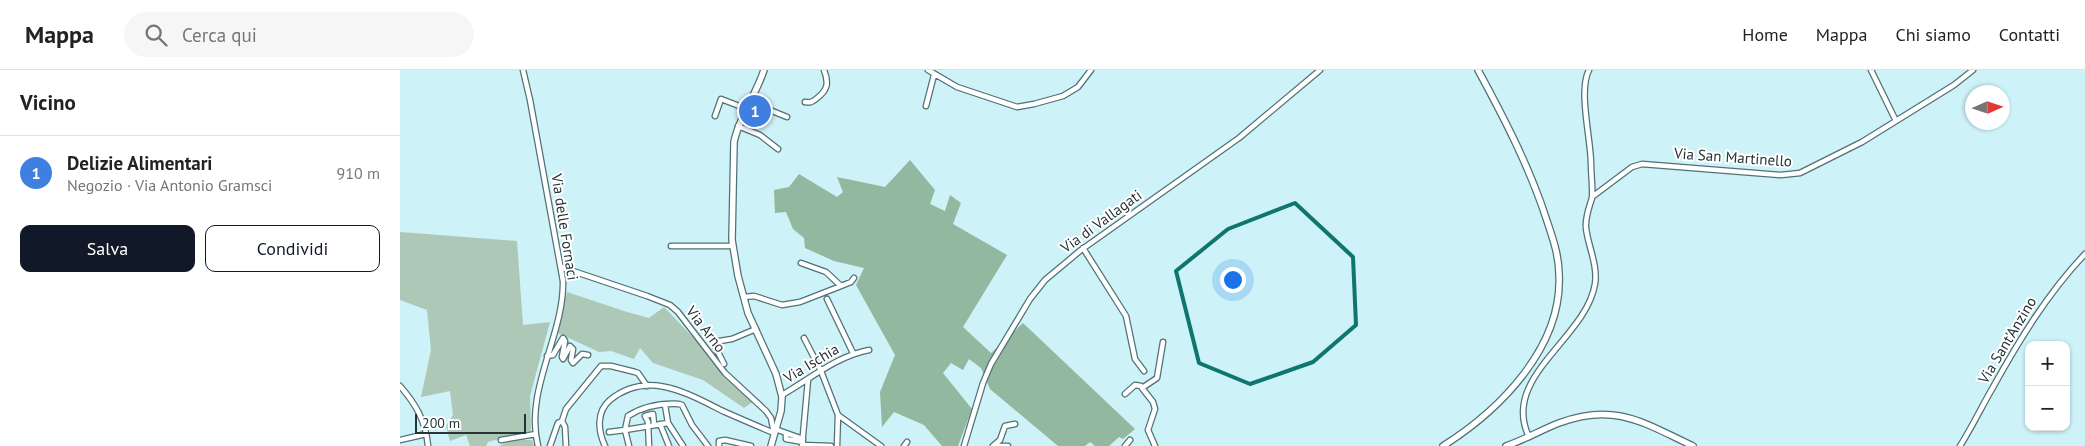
<!DOCTYPE html>
<html lang="it">
<meta charset="utf-8">
<style>
body{margin:0;font-family:"PT Sans",sans-serif;background:#f6f6f6;color:#222}
.controls{position:absolute;right:15px;bottom:15px;display:grid;overflow:hidden;border-radius:10px;box-shadow:0 1px 4px #0004}
.controls button{width:45px;height:45px;display:grid;place-items:center;padding:0;border:0;border-bottom:1px solid #e0e0e0;background:#fff;color:#222;font:25px sans-serif}
.compass{position:absolute;left:1565px;top:15px;width:45px;height:45px;border-radius:50%;background:#fff;box-shadow:0 1px 4px #0004;rotate:87deg}
.scale{position:absolute;left:15px;bottom:12px;width:111px;box-sizing:border-box;padding-left:5px;border:2px solid #263436;border-top:0;font-size:14px;line-height:18px;white-space:nowrap;color:#263436;-webkit-text-stroke:4px #fff;paint-order:stroke}
.you{position:absolute;left:832px;top:209px;width:18px;height:18px;margin:-12px;border:4px solid #fff;border-radius:50%;background:#1a73e8;box-shadow:0 0 0 8px #1a73e833}
.badge{display:grid;place-items:center;width:32px;height:32px;border-radius:50%;background:#111827;color:#fff;font-size:16px;font-weight:700}
.pin{position:absolute;translate:-50% -50%;border:2px solid #fff;box-shadow:0 1px 5px #0006}
.list{margin:0;padding:0;list-style:none}
h2{display:flex;justify-content:space-between;align-items:center;height:65px;margin:0;padding:0 20px;font-size:21px}
h2 small{font-size:16px;font-weight:400;color:#767676}
.list li{display:grid;grid-template-columns:32px 1fr auto;gap:15px;align-items:center;box-sizing:border-box;height:75px;padding:0 20px;border-top:1px solid #e0e0e0}
.list b{display:block;font-size:19px;white-space:nowrap}
.list p{margin:0;font-size:16px;white-space:nowrap;color:#767676}
.list em{font-size:16px;font-style:normal;color:#767676}
.actions{display:flex;gap:10px;padding:15px 20px}
.actions a{flex:1;padding:11px 0;border:1px solid #111827;border-radius:10px;text-align:center;font-size:18px;color:#111827}
.actions .main{background:#111827;color:#fff}
.icon{flex:none;width:28px;height:28px;fill:none;stroke:currentColor;stroke-width:2;stroke-linecap:round;stroke-linejoin:round}
.map{position:relative;flex:none;width:1685px;height:376px;overflow:hidden}
header{display:flex;align-items:center;gap:30px;box-sizing:border-box;height:70px;padding:0 25px;background:#fff;border-bottom:1px solid #e0e0e0}
header strong{font-size:24px}
nav{display:flex;gap:28px;margin-inline-start:auto;font-size:18px}
.search{width:350px;height:45px;background:#f6f6f6;display:flex;align-items:center;gap:12px;box-sizing:border-box;padding:0 18px;border-radius:28px;color:#767676;font-size:19px}
main{display:flex}
aside{flex:1;background:#fff}
.map>svg:first-child{display:block}
</style>
<header>
<strong>Mappa</strong>
<div class="search"><svg class="icon" aria-label="search" viewBox="0 0 24 24"><circle cx="10" cy="10" r="6"/><path d="M15 15l6 6"/></svg>Cerca qui</div>
<nav><a>Home</a><a>Mappa</a><a>Chi siamo</a><a>Contatti</a></nav>
</header>
<main>
<aside>
<h2>Vicino<small></small></h2>
<ul class="list">
<li><span class="badge" style="background:#3f7fe0">1</span><div><b>Delizie Alimentari</b><p>Negozio · Via Antonio Gramsci</p></div><em>910 m</em></li>
</ul>
<div class="actions"><a class="main">Salva</a><a>Condividi</a></div>
</aside>
<div class="map">
<svg width="1685" height="376" viewBox="0 0 1685 376">
<rect width="100%" height="100%" fill="#cdf2f7"/>
<path fill="#aec8b7" d="M 0,162 L 117,171 L 123,255 L 150,252 L 130,326 L 131,361 L 88,372 L 86,376 L 70,376 L 66,365 L 50,371 L 46,356 L 53,345 L 50,321 L 21,327 L 31,280 L 27,240 L 0,230 Z
M 167,222 L 227,242 L 249,248 L 264,237 L 354,331 L 344,338 L 303,310 L 253,293 L 240,278 L 234,289 L 211,281 L 199,282 L 156,262 Z
M 113,370 L 132,370 L 134,376 L 99,376 Z"/>
<path fill="#92b8a0" d="M 510,90 L 535,120 L 530,134 L 545,141 L 550,125 L 561,133 L 553,154 L 607,185 L 563,257 L 591,283 L 623,253 L 735,359 L 723,369 L 719,367 L 709,376 L 695,376 L 690,372 L 685,376 L 658,376 L 590,319 L 581,298 L 569,289 L 563,300 L 551,293 L 543,303 L 572,339 L 558,376 L 542,376 L 524,355 L 494,342 L 482,357 L 480,322 L 495,285 L 456,215 L 464,198 L 434,191 L 405,178 L 404,168 L 393,159 L 386,142 L 375,143 L 374,120 L 389,117 L 399,104 L 437,127 L 443,122 L 437,107 L 485,117 Z"/>
<g fill="none" stroke-linecap="round" stroke-linejoin="round">
<defs>
<path id="street" d="M 123,0 L 130,30 L 163,211 C 164,266 124,320 138,376
M 528,0 L 557,17 L 617,37 L 634,34 L 663,26 L 678,17 L 691,0
M 1471,0 L 1496,51
M 350,32 L 387,47
M 405,32 C 410,33 412,32 416,29 C 428,20 429,13 424,0
M 526,36 L 534,5
M 315,46 L 321,29 L 347,39
M 338,56 L 360,65 L 378,79
M 1192,127 L 1232,97 L 1242,94 L 1381,105 L 1400,103 L 1462,72 L 1554,15 L 1573,0
M 271,176 L 333,176
M 683,178 L 726,246 L 735,289 L 744,301
M 161,197 L 247,226 L 270,235 L 278,242 L 325,303 L 366,341 L 371,348 L 374,363
M 441,216 L 451,212 L 454,208
M 344,227 L 354,226 L 382,235 L 400,232 L 441,216 L 426,202 L 401,193
M 427,229 L 453,283
M 404,268 L 421,301 L 438,345 L 437,376
M 147,286 L 153,285 L 163,268 L 165,271 L 162,287 L 163,289 L 170,276 L 173,279 L 171,290 L 173,293 L 182,284 L 188,285
M 324,294 L 313,272 L 332,269 L 356,259
M 0,316 C 16,334 26,352 28,376
M 725,324 L 735,315 L 741,316
M 382,325 C 410,309 437,286 469,280
M 265,335 L 268,353 L 283,376
M 438,345 L 481,376
M 162,351 L 165,357 L 166,376
M 260,354 L 269,376
M 375,359 L 403,369
M 209,362 L 225,360 L 228,346 C 244,336 260,333 279,334 L 282,335 L 292,355 L 308,376
M 386,364 L 386,369 L 403,372
M 1129,367 C 1100,307 1186,269 1195,214 C 1198,195 1188,176 1186,158 C 1185,147 1189,138 1192,128 C 1193,120 1191,103 1191,94 C 1191,69 1178,21 1189,0
M 0,370 L 26,364
M 101,370 L 136,364
M 403,375 L 431,376
M 150,376 L 158,353 L 162,351 L 166,339 L 201,296 L 211,296 L 235,302 L 238,303 L 247,316
M 205,376 C 198,361 196,342 210,330 C 249,299 288,324 325,342 C 341,349 357,356 374,363
M 229,376 L 225,360 L 268,353
M 249,376 L 248,352 L 245,346 L 253,344 L 254,354
M 319,376 L 319,371 L 325,370 L 351,376
M 402,376 L 408,310
M 504,376 L 507,372
M 564,376 L 583,313 L 591,294 L 630,229 L 645,210 L 681,180 L 839,68 L 920,0
M 593,376 L 600,370 L 605,356 L 615,354
M 596,376 L 608,376
M 725,376 L 730,370
M 755,376 L 748,360 L 755,339 L 753,332 L 742,318 L 757,308 L 763,272
M 1560,376 C 1572,357 1581,338 1592,319 C 1618,272 1647,224 1685,184"/>
<path id="secondary" d="M 364,0 C 356,25 339,47 334,72 L 332,170 L 338,206 L 348,243 L 376,304 L 382,327 L 381,341 L 371,376
M 1043,376 C 1100,340 1163,277 1159,204 C 1159,185 1152,166 1146,148 C 1129,96 1104,48 1078,0
M 1106,376 C 1124,370 1141,360 1159,353 C 1215,332 1244,353 1293,376"/>
</defs>
<use href="#street" stroke="#507176" stroke-width="7"/>
<use href="#secondary" stroke="#507176" stroke-width="8"/>
<use href="#street" stroke="#fff" stroke-width="4.5"/>
<use href="#secondary" stroke="#fff" stroke-width="5.5"/>
</g>
<path fill="none" stroke="#0f766e" stroke-width="4" stroke-linejoin="round" d="M 895,133 L 953,187 L 956,255 L 913,292 L 850,314 L 799,293 L 776,201 L 828,159 Z"/>
<g text-anchor="middle" dominant-baseline="central" stroke-width="4" stroke-linejoin="round" paint-order="stroke">
<g font-size="15" fill="#263436" stroke="#fff">
<text transform="translate(1333 87) rotate(4)">Via San Martinello</text>
<text transform="translate(701 151) rotate(-36)">Via di Vallagati</text>
<text transform="translate(165 157) rotate(81)">Via delle Fornaci</text>
<text transform="translate(306 259) rotate(52)">Via Arno</text>
<text transform="translate(1607 270) rotate(-59)">Via Sant'Anzino</text>
<text transform="translate(411 293) rotate(-31)">Via Ischia</text>
</g>
</g>
</svg>
<div class="controls">
<button>+</button>
<button>−</button>
</div>
<svg class="compass" viewBox="-18 -18 36 36"><path d="M0-13l5 13h-10z" fill="#e53935"/><path d="M0 13l5-13h-10z" fill="#767676"/></svg>
<div class="scale">200 m</div>
<div class="you"></div>
<div class="pin badge" style="left:355px;top:41px;background:#3f7fe0">1</div>
</div>
</main>
